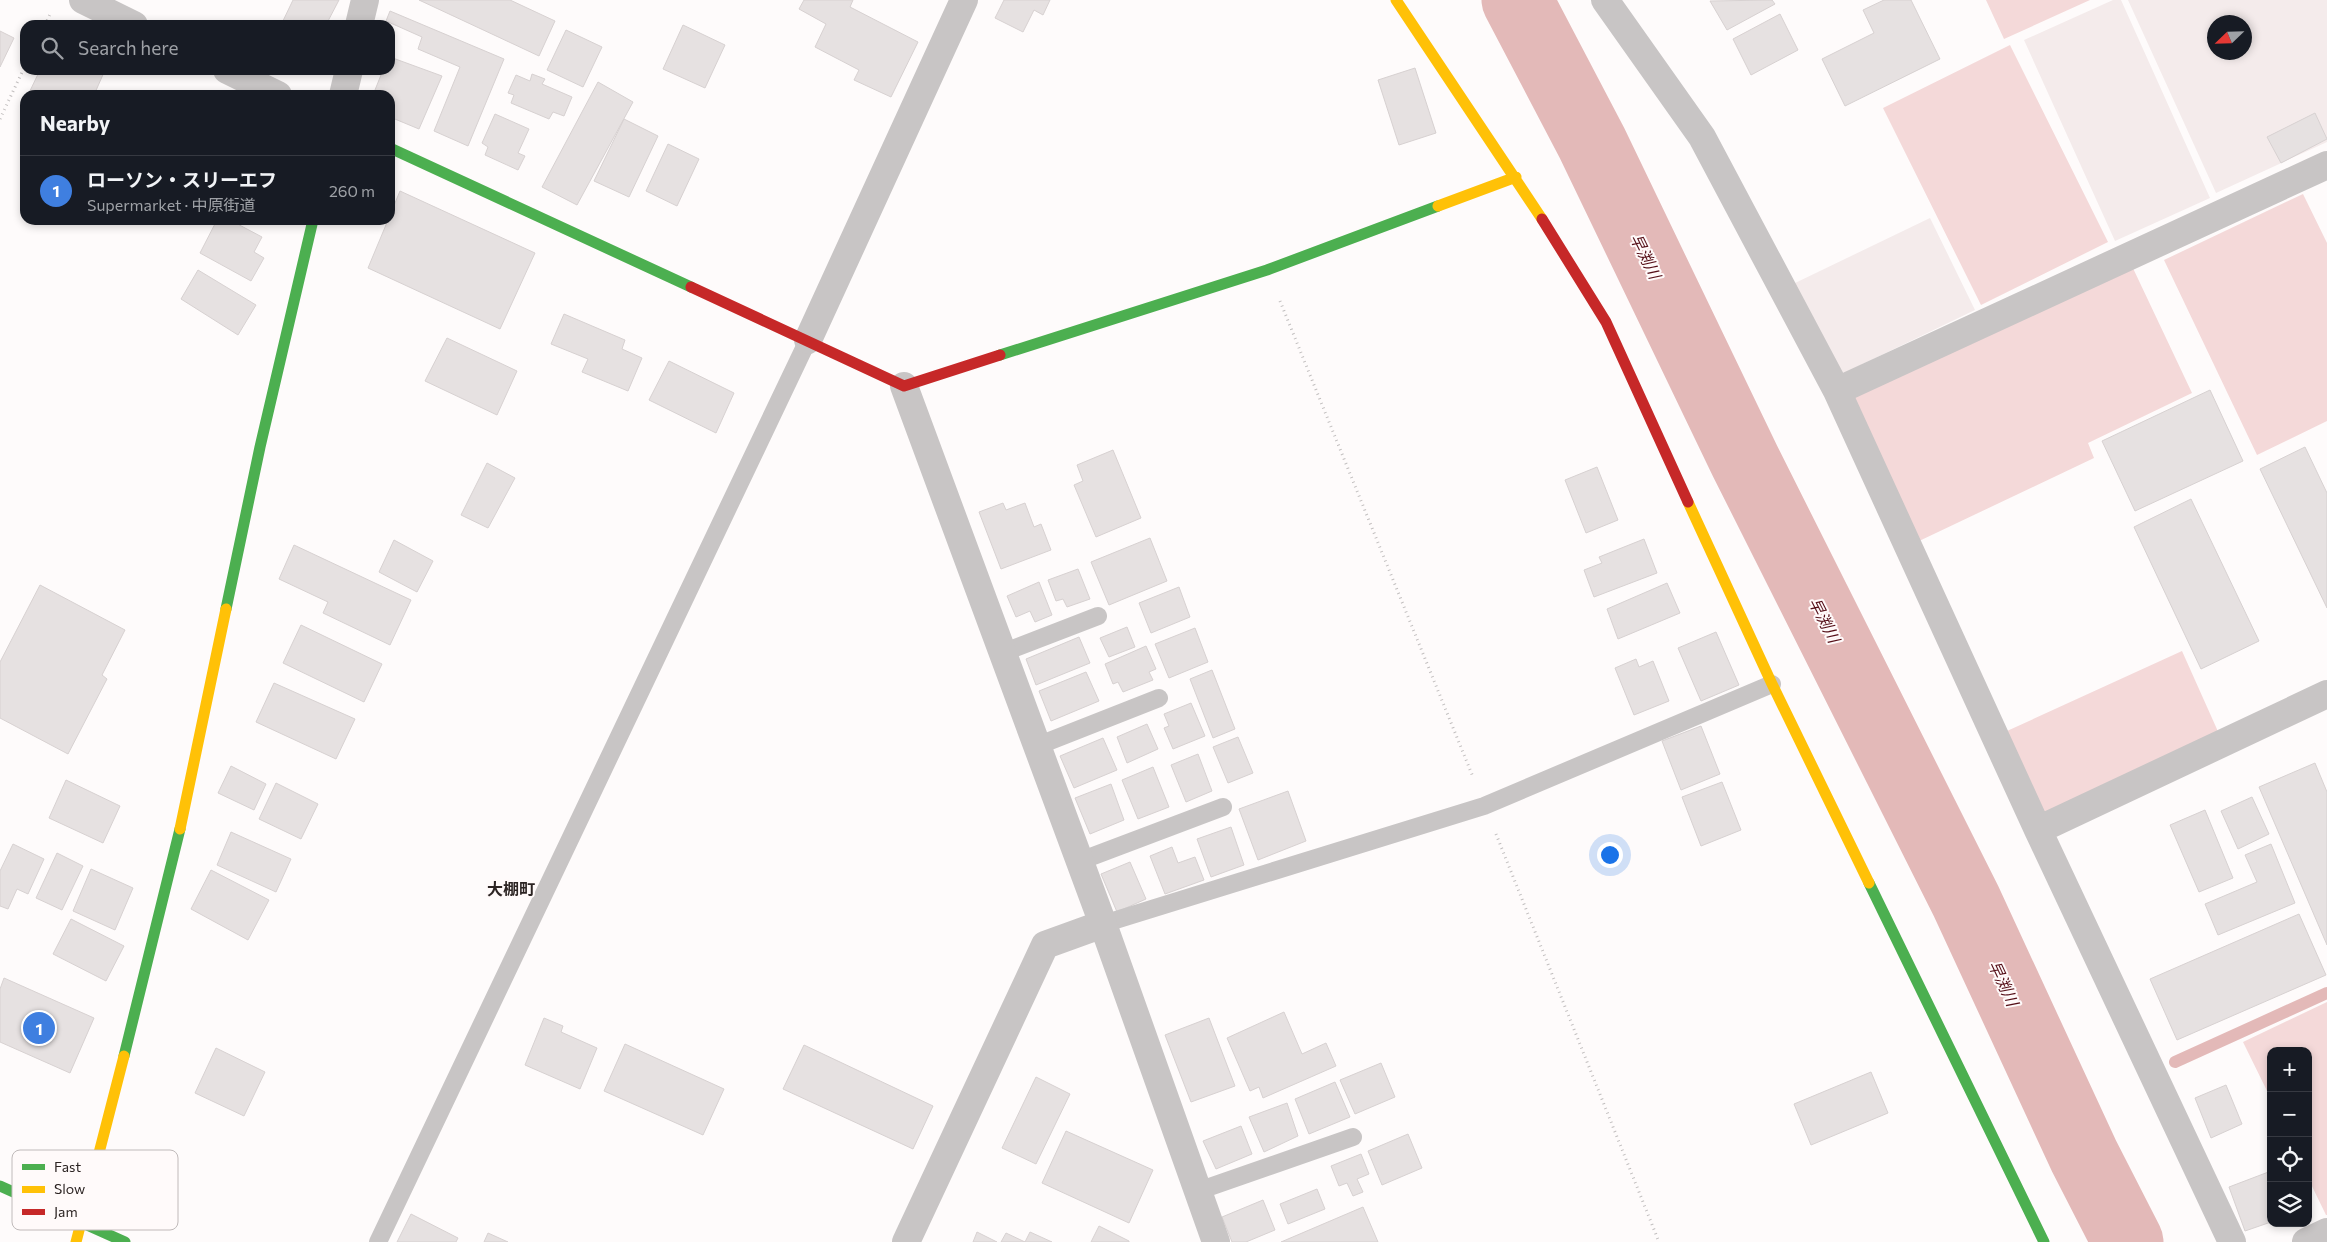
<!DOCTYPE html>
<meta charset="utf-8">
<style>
body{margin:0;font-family:Commissioner,"Noto Sans JP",sans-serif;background:#242831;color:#f1f3f6}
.controls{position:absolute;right:15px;bottom:15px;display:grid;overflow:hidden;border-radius:10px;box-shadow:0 2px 8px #0003}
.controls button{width:45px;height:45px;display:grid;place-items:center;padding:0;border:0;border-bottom:1px solid #363941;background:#171b24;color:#f1f3f6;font:25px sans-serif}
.compass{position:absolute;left:2207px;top:15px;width:45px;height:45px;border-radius:50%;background:#171b24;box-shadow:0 2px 8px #0003;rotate:247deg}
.you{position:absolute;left:1609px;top:854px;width:18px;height:18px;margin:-12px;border:4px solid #fff;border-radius:50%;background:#1a73e8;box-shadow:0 0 0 8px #1a73e833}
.badge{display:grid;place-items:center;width:32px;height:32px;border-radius:50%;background:#766f6f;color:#fff;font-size:16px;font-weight:700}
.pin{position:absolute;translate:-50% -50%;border:2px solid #fff;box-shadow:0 1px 5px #0006}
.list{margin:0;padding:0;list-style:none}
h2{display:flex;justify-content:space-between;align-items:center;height:65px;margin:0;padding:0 20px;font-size:21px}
h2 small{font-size:16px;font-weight:400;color:#9ea1a6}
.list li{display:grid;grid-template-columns:32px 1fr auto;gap:15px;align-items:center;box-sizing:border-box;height:70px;padding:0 20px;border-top:1px solid #363941}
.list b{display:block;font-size:19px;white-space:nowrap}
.list p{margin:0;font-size:16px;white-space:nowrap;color:#9ea1a6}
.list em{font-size:16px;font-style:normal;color:#9ea1a6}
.icon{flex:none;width:28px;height:28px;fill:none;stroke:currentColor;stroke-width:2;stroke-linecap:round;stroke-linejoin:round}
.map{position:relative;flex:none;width:2327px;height:1242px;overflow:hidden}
.search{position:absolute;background:#171b24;box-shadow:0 2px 8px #0003;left:20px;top:20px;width:375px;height:55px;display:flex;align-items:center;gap:12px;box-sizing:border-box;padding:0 18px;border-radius:15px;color:#9ea1a6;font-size:19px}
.panel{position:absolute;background:#171b24;box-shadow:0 2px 8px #0003;left:20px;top:90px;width:375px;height:135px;border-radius:15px}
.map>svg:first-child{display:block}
</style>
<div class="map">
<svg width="2327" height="1242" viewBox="0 0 2327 1242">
<rect width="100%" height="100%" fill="#fefbfb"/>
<path fill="#f4ebeb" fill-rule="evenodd" d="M 2113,0 L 2121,0 L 2210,198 L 2115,241 L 2024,40 Z
M 2128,0 L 2327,0 L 2327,142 L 2216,193 ZM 2214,22 L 2244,22 L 2244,52 L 2214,52 Z
M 1930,218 L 1975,310 L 1838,376 L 1793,284 Z"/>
<path fill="#f4d9d9" d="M 1986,0 L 2090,0 L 2004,39 Z
M 2010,45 L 2108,242 L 1981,305 L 1883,108 Z
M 2303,194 L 2327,243 L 2327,421 L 2257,455 L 2164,260 Z
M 2131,264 L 2192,393 L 2088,443 L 2094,458 L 1917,542 L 1848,398 Z
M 2182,651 L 2220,736 L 2046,816 L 2007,731 Z
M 2327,1002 L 2327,1215 L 2326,1215 L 2308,1178 L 2308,1051 L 2271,1051 L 2271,1099 L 2243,1042 Z"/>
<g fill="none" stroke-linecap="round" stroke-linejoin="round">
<path stroke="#e3b9b8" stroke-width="12" d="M 2175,1062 L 2327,993"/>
<path stroke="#e3b9b8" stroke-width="71" d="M 1517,0 L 1592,143 L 1745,461 L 1966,901 L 2084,1156 L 2128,1242"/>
</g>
<path fill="#e6e1e1" stroke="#d7d1d1" d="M 293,0 L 339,0 L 327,23 L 332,25 L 281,25 Z
M 419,0 L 510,0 L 555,21 L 539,56 Z
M 804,0 L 853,0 L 850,7 L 918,42 L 891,97 L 854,80 L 859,70 L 815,47 L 826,24 L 799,9 Z
M 1004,0 L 1050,0 L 1043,15 L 1034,10 L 1023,32 L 995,18 Z
M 1772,0 L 1775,4 L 1727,30 L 1710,1 Z
M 1884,0 L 1911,0 L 1940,59 L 1845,106 L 1822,59 L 1874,33 L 1863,10 Z
M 390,11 L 504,59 L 468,146 L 434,131 L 460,67 L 418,49 L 422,37 L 386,21 Z
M 1780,14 L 1798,50 L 1751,75 L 1733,39 Z
M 683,25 L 725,45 L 705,88 L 663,69 Z
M 566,30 L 602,47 L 583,87 L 547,70 Z
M 0,31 L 14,38 L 0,67 Z
M 390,57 L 442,76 L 419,129 L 390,117 L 390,95 L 373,95 L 383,70 L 390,70 Z
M 1415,68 L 1436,133 L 1399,145 L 1378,80 Z
M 40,70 L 105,70 L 94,95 L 28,95 Z
M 532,74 L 545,79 L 542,84 L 572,97 L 564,116 L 553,112 L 549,119 L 511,103 L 514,95 L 508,93 L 516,75 L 530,81 Z
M 598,82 L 633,102 L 577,205 L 542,187 Z
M 2315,113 L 2327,139 L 2281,163 L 2267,137 Z
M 495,114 L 529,129 L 518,153 L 525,156 L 518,170 L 485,155 L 488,147 L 482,143 Z
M 624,119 L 658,136 L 629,197 L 594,181 Z
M 668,144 L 699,159 L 677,206 L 646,191 Z
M 400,191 L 535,253 L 500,329 L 368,268 L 388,220 L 390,220 L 390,215 Z
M 217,220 L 230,220 L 262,237 L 254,252 L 264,258 L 251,281 L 200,253 Z
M 198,270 L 256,305 L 238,335 L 181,299 Z
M 564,314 L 625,340 L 622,349 L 642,358 L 628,391 L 582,372 L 588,359 L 551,344 Z
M 447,338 L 517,371 L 497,415 L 425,381 Z
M 669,361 L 734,393 L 716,433 L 649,400 Z
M 2210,390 L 2243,461 L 2135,511 L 2102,441 Z
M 2305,447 L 2327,493 L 2327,608 L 2260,469 Z
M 1113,450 L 1141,518 L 1096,537 L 1074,485 L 1083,481 L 1077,465 Z
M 487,463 L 515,478 L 488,528 L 461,515 Z
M 1597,467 L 1618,520 L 1586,533 L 1565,480 Z
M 2191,499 L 2259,641 L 2201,669 L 2134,527 Z
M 1003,503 L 1006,510 L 1025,503 L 1034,527 L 1041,524 L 1051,550 L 1001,569 L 979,512 Z
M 1150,538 L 1167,581 L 1109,605 L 1091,562 Z
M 1644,539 L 1657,573 L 1594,597 L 1584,570 L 1602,563 L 1599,557 Z
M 394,540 L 433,561 L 417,592 L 379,572 Z
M 294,545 L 411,600 L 390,645 L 323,613 L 328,602 L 279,579 Z
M 1078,569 L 1090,599 L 1067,607 L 1063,599 L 1056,601 L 1048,580 Z
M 1039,582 L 1052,615 L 1035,622 L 1030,611 L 1016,617 L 1007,596 Z
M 1667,583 L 1680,613 L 1618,639 L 1607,609 Z
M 40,585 L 125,630 L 102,675 L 107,679 L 68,754 L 0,718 L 0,662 Z
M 1179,587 L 1190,617 L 1151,633 L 1139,603 Z
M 301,625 L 382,664 L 364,702 L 283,663 Z
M 1127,627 L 1135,647 L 1109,657 L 1100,638 Z
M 1195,628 L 1208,662 L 1169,678 L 1155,644 Z
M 1716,632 L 1739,685 L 1701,701 L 1678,648 Z
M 1079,637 L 1090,663 L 1036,685 L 1026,659 Z
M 1146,646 L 1156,669 L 1149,672 L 1153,680 L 1123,692 L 1118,682 L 1113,684 L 1105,664 Z
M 1636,659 L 1639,667 L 1653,661 L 1669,701 L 1634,715 L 1615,668 Z
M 1212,670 L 1235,729 L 1213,738 L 1190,679 Z
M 1086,672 L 1099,701 L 1051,721 L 1039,691 Z
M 274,683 L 355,719 L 336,759 L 256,722 Z
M 1191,703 L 1205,736 L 1173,749 L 1164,728 L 1169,726 L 1164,714 Z
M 1147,724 L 1158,749 L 1127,763 L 1117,737 Z
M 1701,726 L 1720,774 L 1681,790 L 1662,741 Z
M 1238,737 L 1253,773 L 1228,783 L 1213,747 Z
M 1103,738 L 1117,770 L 1074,788 L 1060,756 Z
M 1198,754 L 1212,791 L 1186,802 L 1171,765 Z
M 2315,763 L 2327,792 L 2327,945 L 2259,787 Z
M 231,766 L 266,784 L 254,810 L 218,793 Z
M 1153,767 L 1169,807 L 1138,819 L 1122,780 Z
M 66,780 L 120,806 L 103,843 L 49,818 Z
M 1722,782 L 1741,830 L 1701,846 L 1682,797 Z
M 276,783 L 318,804 L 301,839 L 259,819 Z
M 1111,784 L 1124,820 L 1090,834 L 1075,798 Z
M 1288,791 L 1306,841 L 1258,860 L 1239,809 Z
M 2252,797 L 2269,834 L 2238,849 L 2221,811 Z
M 2205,810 L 2233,878 L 2199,892 L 2170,825 Z
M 1231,827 L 1244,865 L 1211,877 L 1197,839 Z
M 231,832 L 291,859 L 276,892 L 217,865 Z
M 13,844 L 44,859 L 28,894 L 17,889 L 8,909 L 0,906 L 0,871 Z
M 2271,844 L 2295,903 L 2218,935 L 2205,904 L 2257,882 L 2245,855 Z
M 1172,847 L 1178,863 L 1195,857 L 1204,880 L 1165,894 L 1150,856 Z
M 57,853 L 83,866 L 62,910 L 36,898 Z
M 1130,862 L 1146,899 L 1117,912 L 1101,874 Z
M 91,869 L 133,888 L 115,930 L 73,911 Z
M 211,870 L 269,900 L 248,940 L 191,909 Z
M 2299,914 L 2326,975 L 2177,1040 L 2150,979 Z
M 71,919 L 124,946 L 106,981 L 53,954 Z
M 4,978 L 94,1018 L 70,1073 L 0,1042 L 0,989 Z
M 1284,1012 L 1302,1054 L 1326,1043 L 1336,1066 L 1263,1098 L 1259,1087 L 1250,1091 L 1227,1038 Z
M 544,1018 L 563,1026 L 561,1032 L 597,1048 L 580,1089 L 525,1065 Z
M 1209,1018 L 1235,1086 L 1191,1102 L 1165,1035 Z
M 625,1044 L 724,1089 L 703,1135 L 604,1091 Z
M 804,1045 L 933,1106 L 913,1149 L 783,1089 Z
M 216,1048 L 265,1072 L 244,1116 L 195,1093 Z
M 1381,1063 L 1395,1097 L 1355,1114 L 1340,1080 Z
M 1871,1072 L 1888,1113 L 1811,1145 L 1794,1104 Z
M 1036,1077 L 1070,1094 L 1036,1164 L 1002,1148 Z
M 1335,1082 L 1350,1117 L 1309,1134 L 1295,1099 Z
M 2226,1085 L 2242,1124 L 2211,1138 L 2195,1098 Z
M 1287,1103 L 1298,1136 L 1264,1152 L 1249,1117 Z
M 1241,1126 L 1252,1154 L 1216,1169 L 1203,1141 Z
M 1066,1131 L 1153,1170 L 1129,1223 L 1042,1183 Z
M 1408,1134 L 1422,1168 L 1382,1185 L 1368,1151 Z
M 1361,1154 L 1369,1174 L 1357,1179 L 1363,1192 L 1353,1196 L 1347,1183 L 1339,1186 L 1331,1166 Z
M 2271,1171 L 2271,1222 L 2245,1231 L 2229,1187 Z
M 1317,1189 L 1325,1209 L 1288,1224 L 1280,1204 Z
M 1263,1200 L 1275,1230 L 1246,1242 L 1232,1242 L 1222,1217 Z
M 1363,1207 L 1378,1242 L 1281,1242 Z
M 411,1214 L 458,1238 L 456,1242 L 397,1242 Z
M 1099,1226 L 1129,1241 L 1129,1242 L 1091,1242 Z
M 977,1232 L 997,1242 L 973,1242 Z
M 1030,1232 L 1052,1242 L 1025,1242 Z
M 488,1233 L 508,1242 L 484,1242 Z
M 1006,1233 L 1025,1242 L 1001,1242 Z"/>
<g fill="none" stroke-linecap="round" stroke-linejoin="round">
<path stroke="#c2bfbf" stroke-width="3" stroke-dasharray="1 4" stroke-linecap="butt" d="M 45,25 L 51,12
M 0,119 L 25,66
M 1280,301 L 1473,777
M 1496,834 L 1659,1242"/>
<path stroke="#c8c5c5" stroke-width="18" d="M 1002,653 L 1098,616
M 1037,746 L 1159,698
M 1080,861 L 1223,807
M 1103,924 L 1484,806 L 1772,684
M 1198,1191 L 1353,1137
M 378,1242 L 808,340"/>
<path stroke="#c8c5c5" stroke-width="28" d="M 83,0 L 134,25
M 1605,0 L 1702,137 L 1837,391 L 2327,165
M 359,25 L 365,0
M 227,70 L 278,95
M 343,95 L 349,70
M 808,340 L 964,0
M 904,386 L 1103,924 L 1216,1242
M 1837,391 L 2038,830 L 2232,1242
M 2038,830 L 2327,694
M 906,1242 L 1045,945 L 1103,924
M 2306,1242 L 2327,1232"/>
<path stroke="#4caf50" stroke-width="11" d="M 390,148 L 691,287
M 1000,355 L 1267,270 L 1438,206
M 226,609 L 260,447 L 313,220
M 1869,883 L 2044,1242
M 124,1056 L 180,829
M 0,1186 L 125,1242"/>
<path stroke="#ffc107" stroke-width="11" d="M 1396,0 L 1542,219
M 1438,206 L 1516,177
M 1688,502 L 1772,684 L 1869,883
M 180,829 L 226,609
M 76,1242 L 124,1056"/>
<path stroke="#c62828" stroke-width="11" d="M 1542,219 L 1606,322 L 1688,502
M 691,287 L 904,386 L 1000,355"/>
</g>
<g text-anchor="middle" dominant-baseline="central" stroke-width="4" stroke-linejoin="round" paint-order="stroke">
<g font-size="16" font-style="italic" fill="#540d16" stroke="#fffafa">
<text transform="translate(1646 256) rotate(64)">早渕川</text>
<text transform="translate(1825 620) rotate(63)">早渕川</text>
<text transform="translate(2004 983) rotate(65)">早渕川</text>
</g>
<g font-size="16" font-weight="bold" fill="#2c2423" stroke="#fffafa">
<text x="511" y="888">大棚町</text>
</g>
</g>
<rect x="12" y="1150" width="166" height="80" rx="8" fill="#fffafa" stroke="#c0baba" stroke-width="1"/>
<rect x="22" y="1164" width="23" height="6" fill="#4caf50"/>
<rect x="22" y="1186" width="23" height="7" fill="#ffc107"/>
<rect x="22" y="1209" width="23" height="6" fill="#c62828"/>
<g font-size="14" fill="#2c2423">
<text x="54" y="1172">Fast</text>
<text x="54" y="1194">Slow</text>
<text x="54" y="1217">Jam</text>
</g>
</svg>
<div class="controls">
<button>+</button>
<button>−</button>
<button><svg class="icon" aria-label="locate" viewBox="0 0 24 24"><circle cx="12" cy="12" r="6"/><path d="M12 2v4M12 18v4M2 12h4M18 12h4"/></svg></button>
<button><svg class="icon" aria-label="layers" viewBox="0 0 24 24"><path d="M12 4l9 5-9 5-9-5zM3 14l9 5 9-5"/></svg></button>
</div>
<svg class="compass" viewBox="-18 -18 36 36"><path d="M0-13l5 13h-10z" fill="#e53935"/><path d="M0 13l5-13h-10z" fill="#9ea1a6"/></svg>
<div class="you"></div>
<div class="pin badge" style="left:39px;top:1028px;background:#3f7fe0">1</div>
<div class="search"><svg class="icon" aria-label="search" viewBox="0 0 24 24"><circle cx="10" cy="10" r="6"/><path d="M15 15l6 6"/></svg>Search here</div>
<section class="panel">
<h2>Nearby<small></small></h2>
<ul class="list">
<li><span class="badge" style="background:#3f7fe0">1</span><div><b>ローソン・スリーエフ</b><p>Supermarket · 中原街道</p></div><em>260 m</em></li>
</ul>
</section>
</div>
